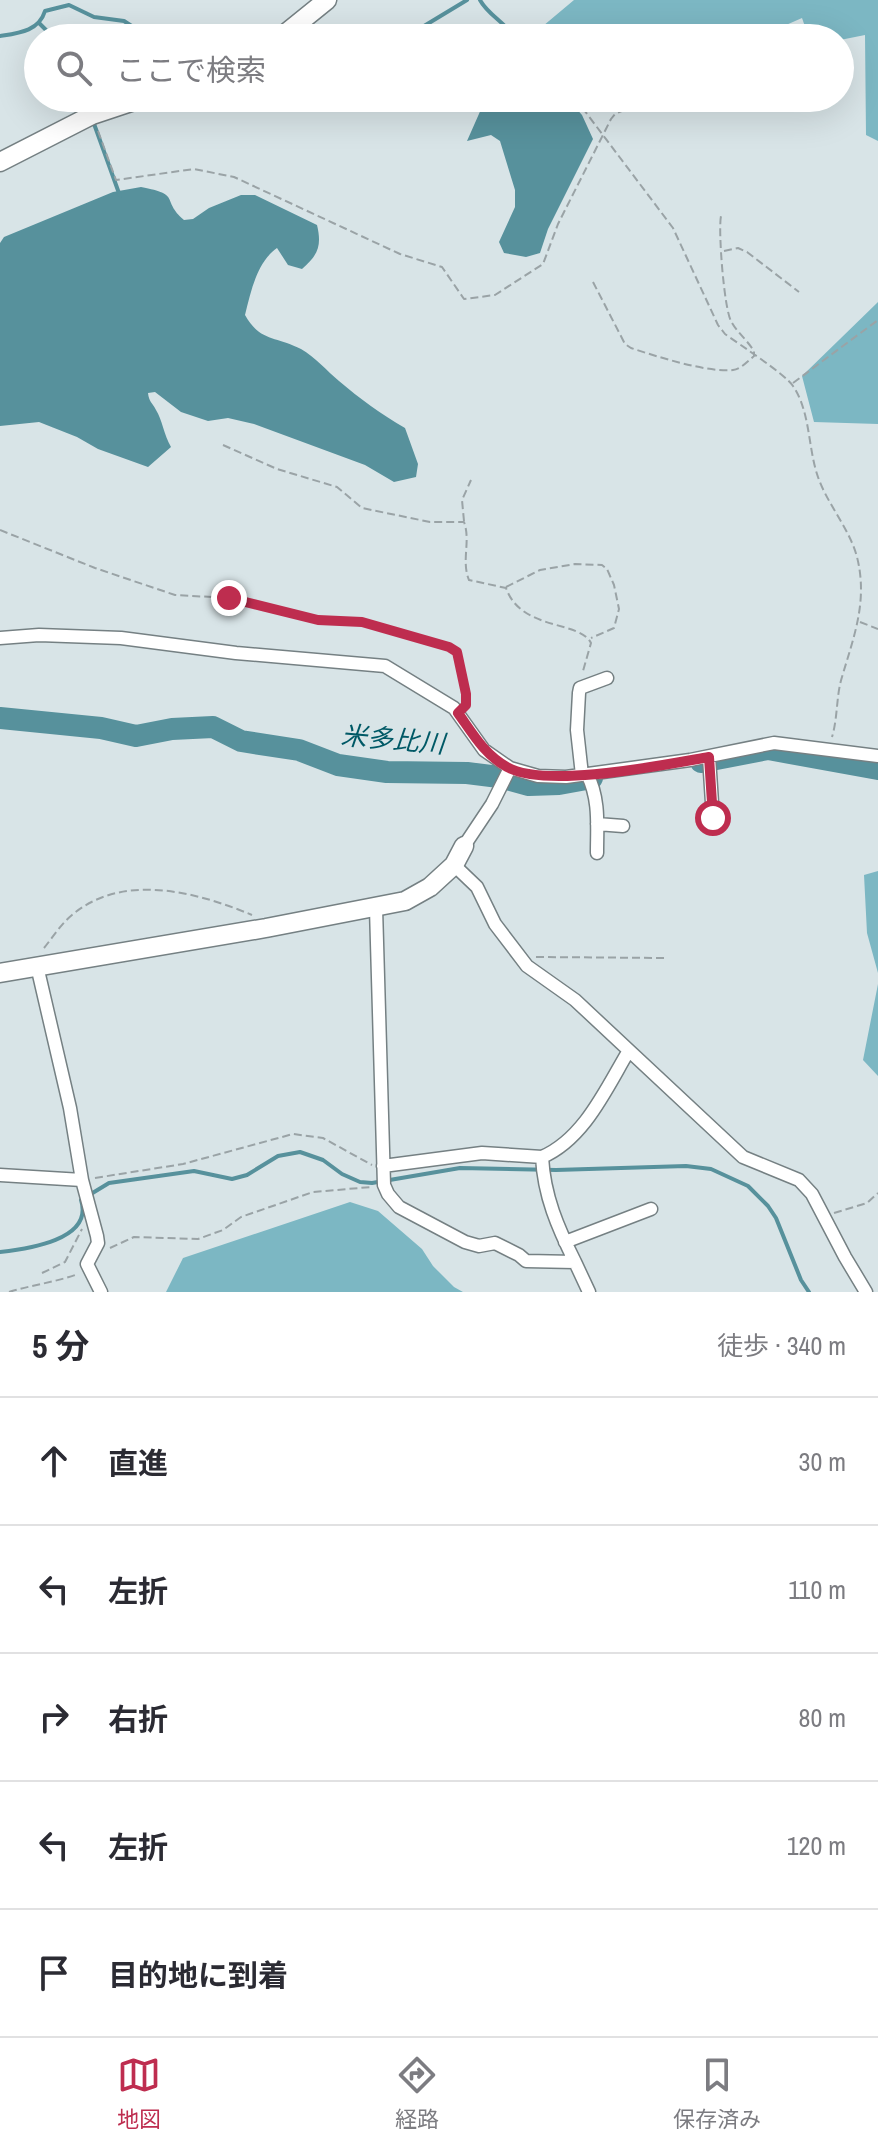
<!DOCTYPE html>
<html lang="ja">
<meta charset="utf-8">
<style>
body{margin:0;font-family:"Archivo Narrow","Noto Sans JP",sans-serif;background:#f2f2f3;color:#2b2b33}
.stop{position:absolute;width:24px;height:24px;margin:-18px;border:6px solid #be2d4f;border-radius:50%;background:#fff}
.stop.end{background:#be2d4f;border-color:#fff;box-shadow:0 2px 8px #0008}
.list{margin:0;padding:0;list-style:none}
h2{display:flex;justify-content:space-between;align-items:center;height:104px;margin:0;padding:0 32px;font-size:34px}
h2 small{font-size:26px;font-weight:400;color:#7c7c81}
.list li{display:grid;grid-template-columns:52px 1fr auto;gap:24px;align-items:center;box-sizing:border-box;height:128px;padding:0 32px;border-top:2px solid #e1e1e2}
.list b{display:block;font-size:30px;white-space:nowrap}
.list em{font-size:26px;font-style:normal;color:#7c7c81}
.icon{flex:none;width:44px;height:44px;fill:none;stroke:currentColor;stroke-width:2;stroke-linecap:round;stroke-linejoin:round}
.map{position:relative;flex:none;width:878px;height:1292px;overflow:hidden}
.search{position:absolute;background:#fff;box-shadow:0 8px 32px #0002;left:24px;right:24px;top:24px;height:88px;display:flex;align-items:center;gap:20px;box-sizing:border-box;padding:0 28px;border-radius:44px;color:#7c7c81;font-size:30px}
.sheet{height:744px;background:#fff}
nav{display:flex;justify-content:space-around;align-items:center;box-sizing:border-box;height:112px;border-top:2px solid #e1e1e2;background:#fff;font-size:22px;color:#7c7c81}
nav a{display:grid;justify-items:center;gap:4px}
nav .on{color:#be2d4f}
.map>svg:first-child{display:block}
</style>
<div class="map">
<svg width="878" height="1292" viewBox="0 0 878 1292">
<rect width="100%" height="100%" fill="#d8e4e7"/>
<path fill="#7cb7c3" d="M 574,0 L 878,0 L 878,141 L 866,135 L 865,35 L 840,40 L 840,38 L 809,38 L 802,18 L 756,38 L 552,38 L 543,26 Z
M 878,302 L 878,424 L 814,422 L 802,376 Z
M 878,871 L 878,973 L 867,933 L 864,875 Z
M 878,984 L 878,1076 L 863,1060 Z
M 350,1202 L 378,1211 L 422,1249 L 433,1266 L 454,1287 L 463,1292 L 166,1292 L 183,1258 Z"/>
<path fill="#57919c" d="M 486,98 L 567,98 L 582,115 L 593,139 L 548,229 L 540,253 L 526,257 L 504,253 L 499,242 L 515,207 L 515,190 L 500,141 L 491,135 L 467,141 Z
M 141,187 C 183,195 160,199 184,220 L 193,219 L 209,208 L 241,195 L 255,195 L 317,225 C 322,246 318,255 302,269 L 288,265 L 277,248 C 257,262 251,291 245,315 C 260,342 276,336 301,349 C 315,357 327,371 339,381 C 360,399 381,414 405,428 L 418,464 L 416,477 L 394,482 L 365,465 L 254,424 L 228,418 L 208,421 L 181,412 L 155,392 L 148,393 C 149,402 152,402 156,410 C 162,419 164,435 171,447 L 148,467 L 98,449 L 77,437 L 39,422 L 0,426 L 0,243 L 4,237 L 113,192 Z"/>
<g fill="none" stroke-linecap="round" stroke-linejoin="round">
<path stroke="#57919c" stroke-width="4" d="M 480,0 C 488,15 505,22 515,38
M 39,23 L 54,38
M 0,36 C 19,33 39,31 45,11 L 69,5 L 94,17 L 124,21 L 150,38
M 413,38 L 424,26 L 467,0
M 85,98 L 89,109
M 93,121 L 120,196
M 0,1252 C 27,1249 94,1240 81,1200 L 109,1183 L 194,1171 L 232,1179 L 247,1175 L 278,1156 L 300,1152 L 323,1160 L 342,1174 L 360,1182 L 372,1183 L 460,1168 L 556,1170 L 686,1166 L 711,1169 L 748,1186 L 768,1206 L 776,1218 L 801,1280 L 809,1292"/>
<path stroke="#57919c" stroke-width="22" d="M 0,718 L 101,728 L 136,736 L 172,729 L 213,727 L 241,741 L 299,750 L 338,765 L 387,772 L 467,773 L 499,777 L 529,785 L 559,784 L 592,778
M 701,762 L 768,749 L 878,769"/>
<defs>
<path id="street" d="M 0,638 L 39,635 L 121,638 L 236,653 L 385,666 L 454,708 L 484,750 L 510,768 L 538,776 L 566,777 L 690,760 L 774,743 L 878,756
M 709,757 L 713,818
M 587,774 C 600,799 597,826 597,853
M 582,775 L 577,730 L 579,693 L 580,688 L 607,678
M 597,824 L 623,826
M 464,846 L 492,804 L 510,768
M 454,865 L 477,887 L 495,924 L 527,966 L 575,1000 L 743,1157 L 799,1180 L 812,1194 L 845,1257 L 866,1292
M 376,908 L 384,1185 L 388,1194 L 399,1207 L 465,1242 L 479,1246 L 495,1243 L 519,1255 L 526,1261 L 575,1262 L 589,1292
M 37,966 L 70,1108 L 82,1180 L 97,1236 L 98,1243 L 87,1264 L 101,1292
M 542,1157 C 544,1196 558,1228 575,1262
M 383,1166 L 482,1153 L 542,1157 C 584,1139 606,1089 628,1052
M 0,1175 L 82,1180
M 565,1242 L 651,1209"/>
<path id="secondary" d="M 280,38 L 327,0
M 0,162 L 92,115 L 143,98
M 0,973 L 266,928 L 405,901 L 430,887 L 454,865 L 464,846"/>
</defs>
<use href="#street" stroke="#758083" stroke-width="15"/>
<use href="#secondary" stroke="#758083" stroke-width="21"/>
<path stroke="#9aa3a6" stroke-width="2" stroke-dasharray="8 4" stroke-linecap="butt" d="M 405,38 L 411,33 L 424,38
M 575,98 L 673,228 L 718,325 L 725,334 C 740,345 785,374 793,386 C 810,411 808,446 817,474 C 826,503 849,527 857,557 C 868,601 854,636 842,677 C 836,696 838,717 832,737
M 98,131 L 116,180 L 194,169 L 234,177 L 400,254 L 442,267 L 464,299 L 495,295 L 543,264 L 558,224 L 611,119 L 615,114 L 652,98
M 724,251 L 738,248 L 747,252 L 799,292
M 593,282 L 625,344 L 631,348 C 655,356 708,373 733,370 C 741,369 748,361 754,356 L 754,351 C 747,340 736,331 731,321 C 724,308 718,230 721,216
M 793,383 L 878,320
M 223,445 L 277,469 L 337,487 L 362,508 L 430,522 L 464,522 C 471,541 461,561 469,580 L 506,588 C 521,631 579,620 591,643 L 583,671
M 464,521 L 462,500 L 471,480
M 0,530 L 95,568 L 175,595 L 229,598 L 318,620 L 362,622 L 449,647 L 457,652 L 466,702
M 506,587 L 540,570 L 575,564 L 602,565 L 607,569 L 614,585 L 619,609 L 614,628 L 591,638
M 860,622 L 878,629
M 44,948 C 53,937 61,924 72,915 C 123,872 197,892 252,915
M 536,957 L 667,958
M 95,1178 L 183,1164 L 293,1134 L 323,1138 L 372,1165
M 834,1213 L 867,1203 L 878,1193
M 110,1248 L 134,1237 L 198,1239 L 223,1230 L 241,1217 L 313,1192 L 371,1187
M 42,1273 L 65,1262 L 82,1229
M 9,1292 C 32,1285 56,1282 78,1274"/>
<use href="#street" stroke="#fff" stroke-width="12"/>
<use href="#secondary" stroke="#fff" stroke-width="18"/>
</g>
<g fill="none" stroke-linecap="round" stroke-linejoin="round">
<path stroke="#be2d4f" stroke-width="10" d="M 229,598 L 318,620 L 362,622 L 449,647 L 457,652 L 466,694 L 466,705 L 458,713 C 473,734 484,754 507,767 C 546,789 663,765 709,757 L 713,818"/>
</g>
<g text-anchor="middle" dominant-baseline="central" stroke-width="7" stroke-linejoin="round" paint-order="stroke">
<g font-size="26" font-style="italic" fill="#005966" stroke="#d8e4e7">
<text transform="translate(393 739) rotate(5)">米多比川</text>
</g>
</g>
</svg>
<div class="stop" style="left:713px;top:818px"></div>
<div class="stop end" style="left:229px;top:598px"></div>
<div class="search"><svg class="icon" aria-label="search" viewBox="0 0 24 24"><circle cx="10" cy="10" r="6"/><path d="M15 15l6 6"/></svg>ここで検索</div>
</div>
<section class="sheet">
<h2>5 分<small>徒歩 · 340 m</small></h2>
<ul class="list">
<li><svg class="icon" aria-label="ahead" viewBox="0 0 24 24"><path d="M12 20V5M6 11l6-6 6 6"/></svg><div><b>直進</b></div><em>30 m</em></li>
<li><svg class="icon" aria-label="left" viewBox="0 0 24 24"><path d="M17 20v-9H6M10 6l-5 5 5 5"/></svg><div><b>左折</b></div><em>110 m</em></li>
<li><svg class="icon" aria-label="right" viewBox="0 0 24 24"><path d="M7 20v-9h11M14 6l5 5-5 5"/></svg><div><b>右折</b></div><em>80 m</em></li>
<li><svg class="icon" aria-label="left" viewBox="0 0 24 24"><path d="M17 20v-9H6M10 6l-5 5 5 5"/></svg><div><b>左折</b></div><em>120 m</em></li>
<li><svg class="icon" aria-label="arrive" viewBox="0 0 24 24"><path d="M6 21V4h12l-3 4 3 4H6"/></svg><div><b>目的地に到着</b></div></li>
</ul>
</section>
<nav>
<a class="on"><svg class="icon" aria-label="map" viewBox="0 0 24 24"><path d="M3 6l6-2 6 2 6-2v14l-6 2-6-2-6 2zM9 4v14M15 6v14"/></svg>地図</a>
<a><svg class="icon" aria-label="directions" viewBox="0 0 24 24"><path d="M12 3l9 9-9 9-9-9zM9 14v-3h6M13 9l2 2-2 2"/></svg>経路</a>
<a><svg class="icon" aria-label="saved" viewBox="0 0 24 24"><path d="M7 4h10v16l-5-4-5 4z"/></svg>保存済み</a>
</nav>
